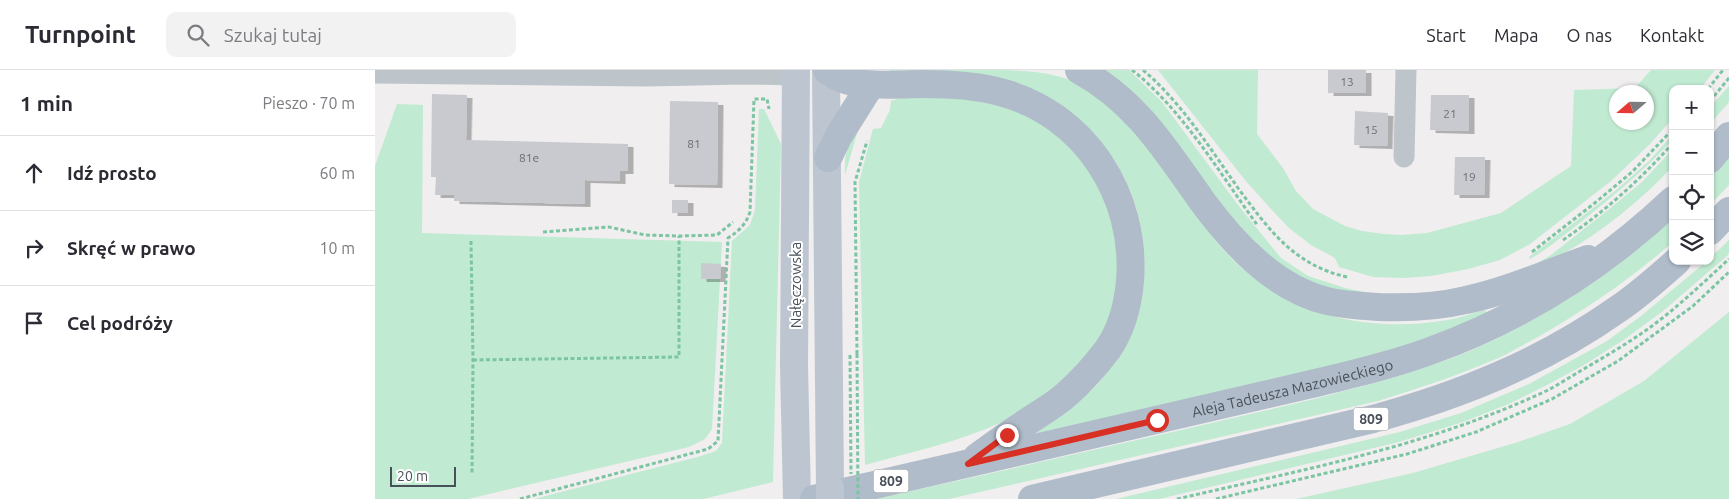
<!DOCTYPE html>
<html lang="pl">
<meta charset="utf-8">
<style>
body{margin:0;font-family:Ubuntu,sans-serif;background:#f2f2f3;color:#2b2b33}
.controls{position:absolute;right:15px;top:15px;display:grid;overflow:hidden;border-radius:10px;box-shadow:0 1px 4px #0004}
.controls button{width:45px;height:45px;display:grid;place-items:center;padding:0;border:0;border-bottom:1px solid #e1e1e2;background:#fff;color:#2b2b33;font:25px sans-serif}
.compass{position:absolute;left:1234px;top:15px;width:45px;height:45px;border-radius:50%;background:#fff;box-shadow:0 1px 4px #0004;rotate:250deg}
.scale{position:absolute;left:15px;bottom:12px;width:66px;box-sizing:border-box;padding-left:5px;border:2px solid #485059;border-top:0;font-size:14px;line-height:18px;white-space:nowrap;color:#485059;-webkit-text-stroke:4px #fff;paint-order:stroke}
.stop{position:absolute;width:15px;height:15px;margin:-11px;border:4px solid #d93025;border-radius:50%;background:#fff}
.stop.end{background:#d93025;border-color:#fff;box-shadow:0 1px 5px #0008}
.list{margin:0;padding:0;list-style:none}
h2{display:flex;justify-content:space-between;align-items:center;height:65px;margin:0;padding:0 20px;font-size:21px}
h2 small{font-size:16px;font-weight:400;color:#7c7c81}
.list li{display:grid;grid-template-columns:32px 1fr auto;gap:15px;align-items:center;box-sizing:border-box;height:75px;padding:0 20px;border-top:1px solid #e1e1e2}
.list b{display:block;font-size:19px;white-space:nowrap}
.list em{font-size:16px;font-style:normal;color:#7c7c81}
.icon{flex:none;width:28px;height:28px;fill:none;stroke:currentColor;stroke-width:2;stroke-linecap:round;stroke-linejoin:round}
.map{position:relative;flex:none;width:1354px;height:429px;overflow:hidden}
header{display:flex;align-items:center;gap:30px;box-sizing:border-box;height:70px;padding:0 25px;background:#fff;border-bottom:1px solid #e1e1e2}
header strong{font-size:24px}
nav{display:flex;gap:28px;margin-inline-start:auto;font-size:18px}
.search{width:350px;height:45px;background:#f2f2f3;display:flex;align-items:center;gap:12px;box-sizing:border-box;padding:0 18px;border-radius:10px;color:#7c7c81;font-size:19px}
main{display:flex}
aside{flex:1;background:#fff}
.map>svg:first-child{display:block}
</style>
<header>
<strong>Turnpoint</strong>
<div class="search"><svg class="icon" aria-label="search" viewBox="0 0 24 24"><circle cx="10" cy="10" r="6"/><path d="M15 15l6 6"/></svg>Szukaj tutaj</div>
<nav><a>Start</a><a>Mapa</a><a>O nas</a><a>Kontakt</a></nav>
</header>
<main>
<aside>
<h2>1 min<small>Pieszo · 70 m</small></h2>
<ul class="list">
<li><svg class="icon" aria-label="ahead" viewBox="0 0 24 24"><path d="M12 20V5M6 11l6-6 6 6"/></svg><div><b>Idź prosto</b></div><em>60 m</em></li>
<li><svg class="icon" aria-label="right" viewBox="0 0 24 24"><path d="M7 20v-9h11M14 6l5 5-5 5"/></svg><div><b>Skręć w prawo</b></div><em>10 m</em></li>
<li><svg class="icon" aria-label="arrive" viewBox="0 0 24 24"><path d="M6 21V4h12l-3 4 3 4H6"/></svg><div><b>Cel podróży</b></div></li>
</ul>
</aside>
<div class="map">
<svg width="1354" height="429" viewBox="0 0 1354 429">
<defs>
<filter id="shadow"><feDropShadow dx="5.5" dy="3" stdDeviation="0" flood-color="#0004"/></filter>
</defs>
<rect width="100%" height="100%" fill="#f0eeee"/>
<path fill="#c0ead1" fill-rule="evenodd" d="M 515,0 C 546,0 576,0 606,0 C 635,0 665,0 692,9 C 714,19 742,41 758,59 C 769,72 779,87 790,101 C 812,131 833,165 859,191 C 917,247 995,263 1073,250 C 1085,248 1098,243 1110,240 L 1112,243 L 1062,265 L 990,288 L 660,364 L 659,362 C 682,348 704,334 723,314 C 738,297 745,278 753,257 C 758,246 765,234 767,222 C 775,180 764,129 741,93 C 733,80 723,69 712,58 L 515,2 Z
M 730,0 L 754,0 L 787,32 L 863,135 L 906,188 L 933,206 L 970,218 L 1000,224 L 1050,225 L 1122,209 L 1159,195 L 1176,185 L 1233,140 L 1267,112 L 1298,79 L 1298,96 C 1255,142 1204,180 1146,204 L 1038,230 L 943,217 L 907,199 L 859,153 L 780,45 L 765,29 L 749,14 Z
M 783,0 L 883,0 L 882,64 L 908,98 L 921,121 L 938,139 L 970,156 L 987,161 L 1009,164 L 1026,165 L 1052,163 L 1126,143 L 1196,96 L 1199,20 L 1260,18 L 1276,0 L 1340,0 L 1325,19 L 1298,19 L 1298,48 L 1275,74 L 1236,111 L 1155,174 L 1125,190 L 1093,199 L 1056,206 L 1028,208 L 998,207 L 964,197 L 960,188 L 936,175 L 914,158 L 895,138 L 870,110 ZM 1272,22 L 1272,52 L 1242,52 L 1242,22 Z
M 1354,16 L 1354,32 L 1335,54 L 1335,37 Z
M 529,27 C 567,27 610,28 645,43 C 726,78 767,179 729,259 C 718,282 700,301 682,318 C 675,325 665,329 656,334 C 647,340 637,347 627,352 C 584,372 536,382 490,395 L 484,112 L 498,59 L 506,58 L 515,40 L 516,31 Z
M 22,34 L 48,35 L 47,163 L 347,172 L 337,359 L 330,369 L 314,377 L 93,429 L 0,429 L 0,96 Z
M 384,39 L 389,39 L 406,74 L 398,412 L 328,429 L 159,429 L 326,386 L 341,381 L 347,373 L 357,171 L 375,155 L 380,140 Z
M 483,60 L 470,105 C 470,86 470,75 483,60 Z
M 1298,64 L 1298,69 C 1270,100 1238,126 1206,152 C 1189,165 1173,179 1155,189 L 1154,187 L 1240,121 L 1274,91 Z
M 1354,86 L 1354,115 L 1335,135 L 1335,107 Z
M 1298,147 L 1298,172 C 1255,209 1211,240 1161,268 C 1150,274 1139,280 1128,286 C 1087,304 1045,318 1003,331 L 574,429 L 500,429 C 605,406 710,382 815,358 C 900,338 987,320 1069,291 C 1149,262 1238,206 1298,147 Z
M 1354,170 L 1354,183 L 1352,186 L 1288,241 L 1250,269 L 1209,295 L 1172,315 L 1136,333 L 1088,352 L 1024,372 L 784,429 L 741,429 L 1025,362 L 1086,343 L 1154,314 L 1232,271 L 1266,246 L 1332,191 L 1335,191 L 1335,188 Z
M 1354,242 L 1354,429 L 921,429 L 1038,403 L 1140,373 L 1195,354 L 1269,311 Z"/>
<path fill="#c9cad0" filter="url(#shadow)" d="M 953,0 L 991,0 L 991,23 L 953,23 Z
M 57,24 L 92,25 L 91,70 L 253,74 L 253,101 L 245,101 L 245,111 L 210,110 L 210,134 L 79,131 L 79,125 L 60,125 L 61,107 L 56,107 Z
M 1056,25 L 1094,25 L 1094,61 L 1055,60 Z
M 295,31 L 343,32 L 342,115 L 294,114 Z
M 980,41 L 1013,43 L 1012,76 L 979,75 Z
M 1080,87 L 1110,87 L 1109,125 L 1079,125 Z
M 297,130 L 313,130 L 313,143 L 297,143 Z
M 326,193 L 346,194 L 345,209 L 326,209 Z"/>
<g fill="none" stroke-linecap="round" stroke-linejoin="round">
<path stroke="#7bc5a2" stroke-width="3" stroke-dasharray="4 2.5" stroke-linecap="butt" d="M 757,0 C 807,39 846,105 883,156
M 768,0 C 807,33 834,77 863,118 C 894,160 919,195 972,207
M 1333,19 L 1348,0
M 1335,31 L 1354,8
M 168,162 L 234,157 L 270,165 L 304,166 L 342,165 L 358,152
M 1188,170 C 1228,143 1265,110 1298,73
M 96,171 L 98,290 L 97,403
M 1157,182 L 1221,132 L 1257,102 L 1298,59
M 482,284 L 480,112 L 492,71
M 98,290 L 304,287 L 304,166
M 145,429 L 333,379 L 343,371 L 353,168 C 364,161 371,154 375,142 L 379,29 L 392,29 L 394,39
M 802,429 C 927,400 1054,376 1171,321 C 1183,315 1195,307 1207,300 C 1231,286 1255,272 1277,256 C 1304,236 1329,212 1354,189
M 841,429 L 1032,384 L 1101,362 L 1177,329 L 1243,291 L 1318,236 L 1354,202"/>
<path stroke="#bdc5cb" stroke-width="21" d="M 0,3 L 272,6 L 370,4 L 421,5
M 1029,87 L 1031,0"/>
<path stroke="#bdc6d0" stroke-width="28" d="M 421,0 L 419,296 L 422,429
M 451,0 L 455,418"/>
<g stroke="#b0bcca" stroke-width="28">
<path d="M 452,0 C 476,20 517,14 547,14 C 573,14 600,15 625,22 C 710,44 762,126 755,211 C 753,234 746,260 733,279 C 721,295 707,311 692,324 C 679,336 663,344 649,354 C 633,364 618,376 602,387"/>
<path d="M 704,0 C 762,32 790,79 827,131 C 858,173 899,218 952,231 C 969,235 987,236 1004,237 C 1034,238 1062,237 1091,230 C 1133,221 1173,203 1213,189"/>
<path d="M 453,88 L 463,67 L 495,16"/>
<path d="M 1335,89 L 1354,66"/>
<path d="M 1335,161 L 1354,141"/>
<path id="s1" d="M 439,429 L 945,312 C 982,303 1020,294 1055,281 C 1147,248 1227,197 1298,130"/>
<path d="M 657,429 L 998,349 C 1086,325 1168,292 1243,239 C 1264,225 1283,208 1302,191"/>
</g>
<path stroke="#7bc5a2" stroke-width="3" stroke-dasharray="4 2.5" stroke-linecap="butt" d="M 482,284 L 483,429
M 475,285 L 476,404"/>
<path stroke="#bdc6d0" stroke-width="28" d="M 455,418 L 455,429"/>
</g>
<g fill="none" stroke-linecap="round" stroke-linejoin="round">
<path stroke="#d93025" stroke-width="6" d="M 632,365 L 593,394 L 782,350"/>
</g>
<g text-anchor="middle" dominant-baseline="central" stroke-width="4" stroke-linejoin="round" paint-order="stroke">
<g font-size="12" fill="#686e77">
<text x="972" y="11">13</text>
<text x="1075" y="43">21</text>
<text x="996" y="59">15</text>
<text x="319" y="73">81</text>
<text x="154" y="87">81e</text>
<text x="1094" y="106">19</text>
</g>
<g fill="#fff" stroke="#7f848b" stroke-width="1">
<rect x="978.5" y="337.5" width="35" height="23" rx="4"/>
<rect x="498.5" y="399.5" width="35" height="23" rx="4"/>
</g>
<g font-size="14" font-weight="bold" fill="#485059">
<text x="996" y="349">809</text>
<text x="516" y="411">809</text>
</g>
<g font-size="15" fill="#485059" stroke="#fff">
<text transform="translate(420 215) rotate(-90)">Nałęczowska</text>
<text stroke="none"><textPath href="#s1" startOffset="491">Aleja Tadeusza Mazowieckiego</textPath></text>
</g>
</g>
</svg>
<div class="controls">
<button>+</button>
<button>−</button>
<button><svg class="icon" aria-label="locate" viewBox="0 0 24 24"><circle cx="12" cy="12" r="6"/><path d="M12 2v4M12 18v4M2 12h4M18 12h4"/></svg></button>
<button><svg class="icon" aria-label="layers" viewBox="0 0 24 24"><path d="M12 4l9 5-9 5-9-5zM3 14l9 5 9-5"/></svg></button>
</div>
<svg class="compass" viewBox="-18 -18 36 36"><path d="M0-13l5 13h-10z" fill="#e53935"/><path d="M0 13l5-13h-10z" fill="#7c7c81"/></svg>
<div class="scale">20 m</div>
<div class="stop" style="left:782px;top:350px"></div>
<div class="stop end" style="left:632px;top:365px"></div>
</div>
</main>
